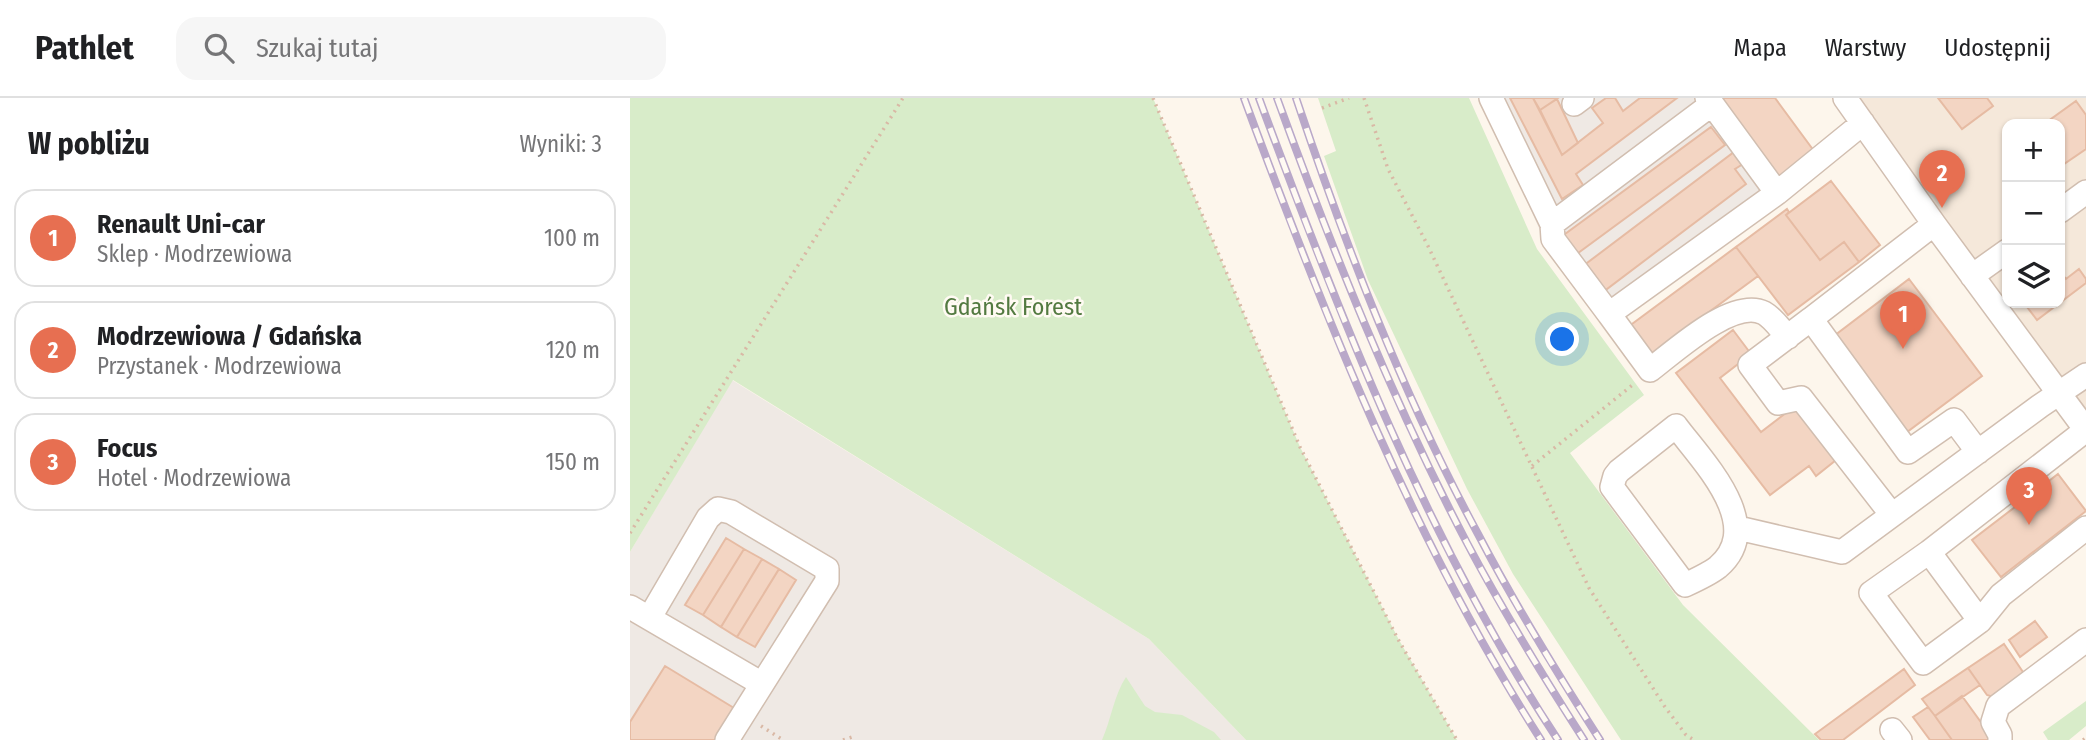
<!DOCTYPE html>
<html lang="pl">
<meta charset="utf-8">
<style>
body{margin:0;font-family:"Fira Sans Condensed",sans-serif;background:#f6f6f6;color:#202124}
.controls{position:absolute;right:21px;top:21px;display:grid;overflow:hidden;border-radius:14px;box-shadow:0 2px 5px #0004}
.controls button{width:63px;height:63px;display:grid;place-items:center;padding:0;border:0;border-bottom:2px solid #e0e0e0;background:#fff;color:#202124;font:35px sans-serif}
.you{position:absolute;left:933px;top:242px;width:24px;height:24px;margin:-18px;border:5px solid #fff;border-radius:50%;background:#1a73e8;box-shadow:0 0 0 10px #1a73e833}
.badge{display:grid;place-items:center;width:46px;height:46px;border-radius:50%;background:#e76f51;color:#fff;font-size:23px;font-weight:700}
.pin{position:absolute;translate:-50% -58px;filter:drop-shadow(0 2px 4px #0008)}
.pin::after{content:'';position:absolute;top:37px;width:24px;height:21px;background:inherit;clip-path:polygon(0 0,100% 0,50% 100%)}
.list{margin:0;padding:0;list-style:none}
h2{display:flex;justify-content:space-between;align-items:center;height:91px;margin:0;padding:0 28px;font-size:30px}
h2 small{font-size:23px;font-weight:400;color:#757577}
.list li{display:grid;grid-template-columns:46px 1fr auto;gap:21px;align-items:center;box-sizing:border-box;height:98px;margin:0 14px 14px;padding:0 14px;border:2px solid #e0e0e0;border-radius:21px}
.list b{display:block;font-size:26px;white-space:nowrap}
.list p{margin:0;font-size:23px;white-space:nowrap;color:#757577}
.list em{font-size:23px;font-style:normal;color:#757577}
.icon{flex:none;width:38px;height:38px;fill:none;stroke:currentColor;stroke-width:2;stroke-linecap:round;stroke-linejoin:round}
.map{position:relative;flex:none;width:1456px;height:642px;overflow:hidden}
header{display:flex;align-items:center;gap:42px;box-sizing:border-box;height:98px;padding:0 35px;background:#fff;border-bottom:2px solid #e0e0e0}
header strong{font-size:33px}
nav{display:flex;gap:38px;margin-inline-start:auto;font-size:24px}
.search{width:490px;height:63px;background:#f6f6f6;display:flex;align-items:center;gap:18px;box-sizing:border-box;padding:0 24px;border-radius:21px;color:#757577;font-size:26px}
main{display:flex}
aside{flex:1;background:#fff}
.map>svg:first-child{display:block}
</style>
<header>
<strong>Pathlet</strong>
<div class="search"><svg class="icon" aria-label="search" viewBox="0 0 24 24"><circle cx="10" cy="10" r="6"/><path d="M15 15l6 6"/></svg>Szukaj tutaj</div>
<nav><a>Mapa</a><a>Warstwy</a><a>Udostępnij</a></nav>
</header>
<main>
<aside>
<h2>W pobliżu<small>Wyniki: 3</small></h2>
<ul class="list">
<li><span class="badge">1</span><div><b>Renault Uni-car</b><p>Sklep · Modrzewiowa</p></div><em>100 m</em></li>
<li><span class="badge">2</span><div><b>Modrzewiowa / Gdańska</b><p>Przystanek · Modrzewiowa</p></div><em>120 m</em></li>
<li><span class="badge">3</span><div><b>Focus</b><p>Hotel · Modrzewiowa</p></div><em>150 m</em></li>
</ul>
</aside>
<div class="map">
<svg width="1456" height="642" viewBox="0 0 1456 642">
<rect width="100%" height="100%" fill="#fdf6ec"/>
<path fill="#f5e8da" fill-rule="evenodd" d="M 1215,0 L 1456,0 L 1456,332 ZM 1377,26 L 1430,26 L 1430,205 L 1377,205 Z"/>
<path fill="#efe9e4" d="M 851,0 L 1145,0 L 1184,53 L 968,217 L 913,139 Z
M 102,282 L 519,541 L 616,642 L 0,642 L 0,454 Z"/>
<path fill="#d8ecc9" d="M 0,0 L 523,0 L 670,349 L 769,542 L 827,642 L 616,642 L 519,541 L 103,282 L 0,454 Z
M 688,0 L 839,0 L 907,151 L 1014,297 L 940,355 L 1053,507 L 1189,642 L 991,642 L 883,476 L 837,391 L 738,182 L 694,58 L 706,53 Z
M 496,579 L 515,608 L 525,614 L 552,617 L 584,634 L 591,642 L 472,642 C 481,622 484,597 496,579 Z
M 1456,603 L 1456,628 L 1439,642 L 1418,642 L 1413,634 Z"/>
<path fill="#f3d5c3" stroke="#e6bba3" stroke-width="2" d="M 880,0 L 903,0 L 932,57 L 973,25 L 962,10 L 976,0 L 985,0 L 993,13 L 1010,0 L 1047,0 L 946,76 L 953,87 L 932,101 Z
M 903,0 L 928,0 L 910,12 Z
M 1091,0 L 1145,0 L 1184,53 L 1149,79 Z
M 1308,0 L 1357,0 L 1363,8 L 1332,31 Z
M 927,1 L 948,45 L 932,57 L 910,12 Z
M 1446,3 L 1456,17 L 1456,51 L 1434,66 L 1430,60 L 1430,26 L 1414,26 Z
M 1081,29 L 1095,47 L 944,158 L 931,139 Z
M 1104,54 L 1113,66 L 1105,71 L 1116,86 L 973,194 L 953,168 Z
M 1201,83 L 1250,147 L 1229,164 L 1214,144 L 1190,162 L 1156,117 Z
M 1157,111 L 1159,114 L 1156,117 L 1190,162 L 1214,144 L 1229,164 L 1158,217 L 1106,149 Z
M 1106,149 L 1128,178 L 1019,258 L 998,229 Z
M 1449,171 L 1456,181 L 1456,185 L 1407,222 L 1394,205 L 1430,205 L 1430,174 L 1436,181 Z
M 1279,181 L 1352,278 L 1273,337 L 1200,241 Z
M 1103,232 L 1121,256 L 1090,280 L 1131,334 L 1165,308 L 1206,362 L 1186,378 L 1179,368 L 1140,397 L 1046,275 Z
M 1428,376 L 1456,413 L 1371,479 L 1342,442 Z
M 96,440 L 114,451 L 73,517 L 55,507 Z
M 114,451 L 132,461 L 91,529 L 73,517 Z
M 132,461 L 149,471 L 107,539 L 91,529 Z
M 149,471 L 166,482 L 125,549 L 107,539 Z
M 1405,523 L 1417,539 L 1390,559 L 1379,542 Z
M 1374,546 L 1395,577 L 1363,599 L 1357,597 L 1338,570 Z
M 35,568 L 104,610 L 85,642 L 0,642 L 0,624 Z
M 1338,570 L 1350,587 L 1305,618 L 1292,601 Z
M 1274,571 L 1285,587 L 1213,642 L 1191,642 L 1185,636 Z
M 1332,598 L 1363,641 L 1361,642 L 1322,642 L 1305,618 Z
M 1298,609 L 1305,618 L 1322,642 L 1300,642 L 1283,619 Z"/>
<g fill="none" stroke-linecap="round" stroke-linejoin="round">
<defs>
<path id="minor" d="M 861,0 L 922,126 L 1082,6 L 1077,0
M 1215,0 L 1304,126 L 1456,332
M 944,6 L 952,0
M 1082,6 L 1147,95 L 1233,25
M 1430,113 L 1456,94
M 922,126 L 923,141 L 979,216 L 1147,95
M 1342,178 L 1377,153
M 979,216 L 1020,272 C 1044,254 1103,199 1134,215 C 1143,220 1151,232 1158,239
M 1181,221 L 1304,126
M 1046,328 C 1072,363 1137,427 1088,469 C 1079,476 1066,482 1055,487 L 982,389 L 985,378 L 989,373 Z
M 1262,417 L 1171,300 L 1148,305 L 1120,267 L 1181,221 L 1278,354 L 1324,322 L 1348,354
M 1108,430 L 1212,454 L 1410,308 L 1456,277
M 1299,454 L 1350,523 L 1293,565 L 1241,495 Z
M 1299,454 L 1456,332
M 0,509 L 132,586
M 20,519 L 78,420 L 88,411 L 101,414 L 197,471 L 197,483 L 97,642
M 1350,523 L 1371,497 L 1456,430
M 1262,632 L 1270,642
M 1370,642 L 1370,637 L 1363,624 L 1368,608 L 1456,542"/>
</defs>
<use href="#minor" stroke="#d1beb0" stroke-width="26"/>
<path stroke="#d9b8a5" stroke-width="3.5" stroke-dasharray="2 5" stroke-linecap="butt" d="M 523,0 L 670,349 L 769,543 L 827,642
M 734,0 L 758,71 L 798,148 L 959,490 L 1035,609 L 1056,637 L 1064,642
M 692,10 L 719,0
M 902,368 L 1005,285
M 0,435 L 273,0
M 131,628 L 153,642
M 213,642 L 225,638
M 1453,642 L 1456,640"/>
<use href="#minor" stroke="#fff" stroke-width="23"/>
<defs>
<path id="rail" d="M 614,0 C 696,222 783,442 911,642
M 629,0 C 711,222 797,443 928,642
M 647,0 C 702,151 762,302 837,445 C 873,513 913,578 954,642
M 666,0 C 716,149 773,297 848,436 C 885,507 927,575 970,642"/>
</defs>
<use href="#rail" stroke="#b9a8c9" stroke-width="8"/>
<use href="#rail" stroke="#fffaf3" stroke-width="5" stroke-dasharray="16" stroke-linecap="butt"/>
</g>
<g text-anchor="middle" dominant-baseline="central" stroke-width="5" stroke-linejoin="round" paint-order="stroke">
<g font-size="24" fill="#537a41" stroke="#fffaf3">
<text x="383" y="209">Gdańsk Forest</text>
</g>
</g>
</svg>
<div class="controls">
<button>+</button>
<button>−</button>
<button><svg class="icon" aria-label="layers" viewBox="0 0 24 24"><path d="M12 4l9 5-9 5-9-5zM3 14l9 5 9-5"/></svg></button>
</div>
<div class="you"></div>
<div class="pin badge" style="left:1273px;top:251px">1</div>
<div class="pin badge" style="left:1312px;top:110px">2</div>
<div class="pin badge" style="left:1399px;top:427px">3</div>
</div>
</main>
